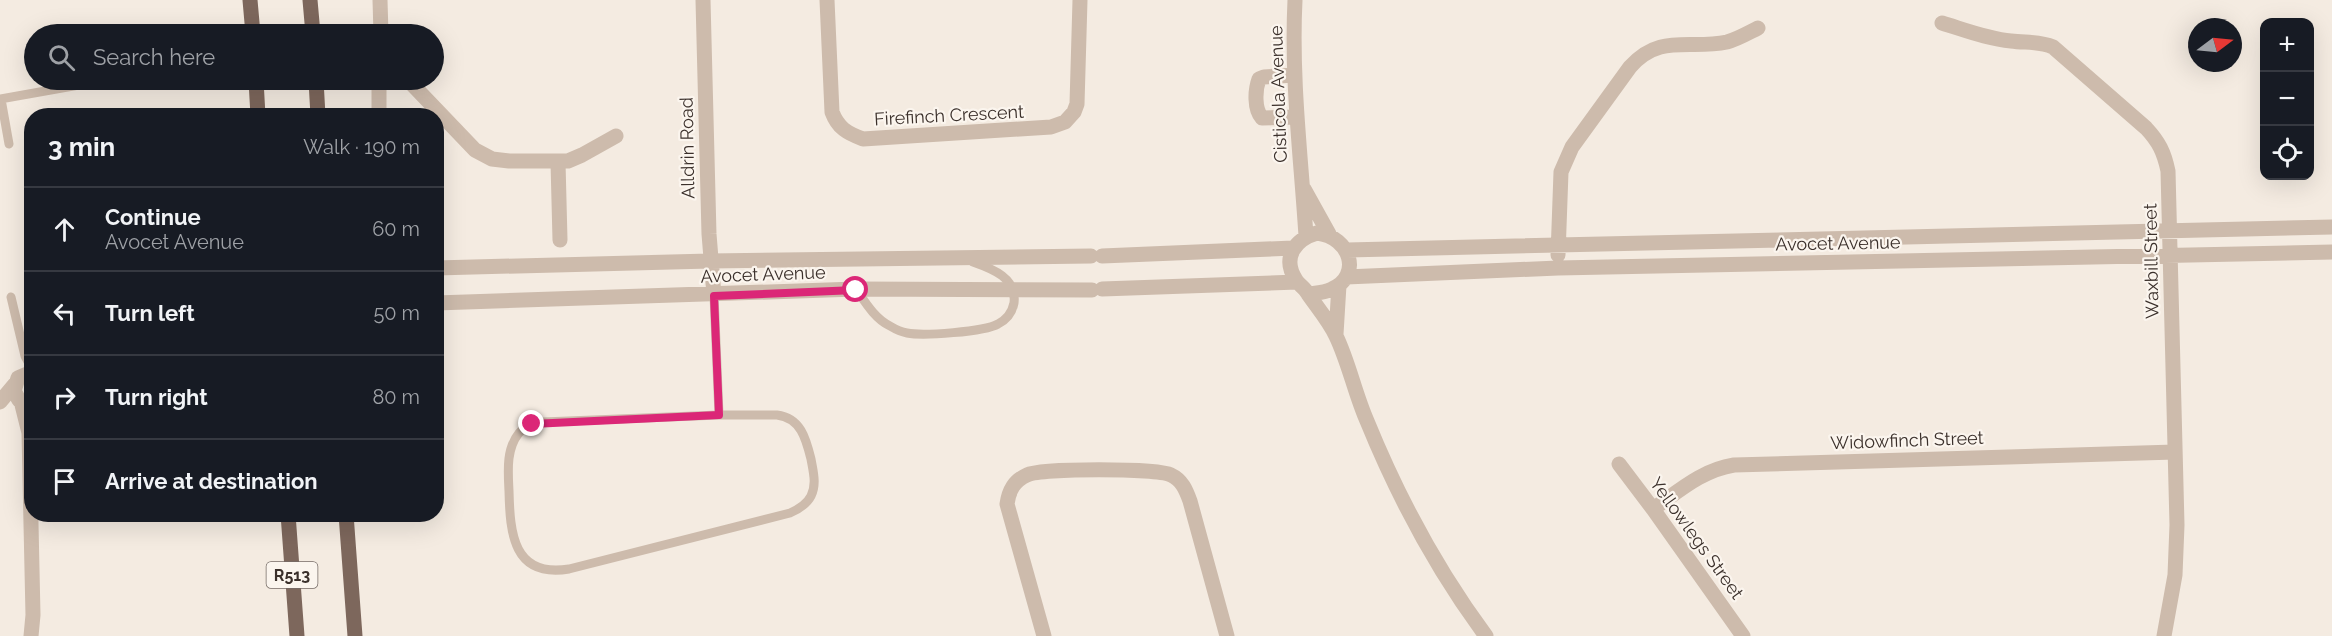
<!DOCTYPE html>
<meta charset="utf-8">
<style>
body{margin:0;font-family:Raleway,sans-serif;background:#242831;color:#f1f3f6}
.controls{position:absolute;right:18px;top:18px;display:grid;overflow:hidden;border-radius:12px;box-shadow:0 6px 24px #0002}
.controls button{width:54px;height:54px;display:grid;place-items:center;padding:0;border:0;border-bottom:2px solid #363941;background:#171b24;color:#f1f3f6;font:30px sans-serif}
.compass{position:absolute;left:2188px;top:18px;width:54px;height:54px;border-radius:50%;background:#171b24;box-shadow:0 6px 24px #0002;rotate:74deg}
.stop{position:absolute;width:18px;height:18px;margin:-14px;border:4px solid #db2777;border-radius:50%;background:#fff}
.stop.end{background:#db2777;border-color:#fff;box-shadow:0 2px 6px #0008}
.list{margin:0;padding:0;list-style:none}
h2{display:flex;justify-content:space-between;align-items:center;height:78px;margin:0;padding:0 24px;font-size:26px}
h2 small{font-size:20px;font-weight:400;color:#9ea1a6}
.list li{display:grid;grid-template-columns:39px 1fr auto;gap:18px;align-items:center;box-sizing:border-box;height:84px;padding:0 24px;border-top:2px solid #363941}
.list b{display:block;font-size:22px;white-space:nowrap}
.list p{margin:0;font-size:20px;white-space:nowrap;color:#9ea1a6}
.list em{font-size:20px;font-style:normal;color:#9ea1a6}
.icon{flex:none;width:33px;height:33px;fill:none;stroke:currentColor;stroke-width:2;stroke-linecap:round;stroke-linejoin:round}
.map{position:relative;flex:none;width:2332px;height:636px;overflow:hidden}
.search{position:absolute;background:#171b24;box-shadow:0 6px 24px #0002;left:24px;top:24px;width:420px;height:66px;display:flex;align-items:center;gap:15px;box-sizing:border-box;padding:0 21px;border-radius:33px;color:#9ea1a6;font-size:22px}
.panel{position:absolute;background:#171b24;box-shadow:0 6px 24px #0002;left:24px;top:108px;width:420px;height:414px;border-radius:24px}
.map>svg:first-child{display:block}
</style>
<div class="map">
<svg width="2332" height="636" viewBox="0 0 2332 636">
<rect width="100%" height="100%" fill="#f4ebe1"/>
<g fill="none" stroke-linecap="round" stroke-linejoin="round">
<path stroke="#cdbbac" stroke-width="9" d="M 0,99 L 107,80
M 1,99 L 9,144
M 856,289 C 865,302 875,319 890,326 C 895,329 901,332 907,333 C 923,336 984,332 998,324 C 1006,320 1012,313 1014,303 C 1017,278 993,269 973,262
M 714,295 L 719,415
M 11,297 L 25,356 L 32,369
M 719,415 L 777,415 C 801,418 806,439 811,459 C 813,471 817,484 811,496 C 807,504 799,509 790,513 L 569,569 C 513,578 510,533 509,491 C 508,471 506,449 519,433 C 525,425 534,423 543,422 Z"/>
<path stroke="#cdbbac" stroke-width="15" d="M 380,0 L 381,34
M 703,0 L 709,234 L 714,295
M 827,0 L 832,112 C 838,128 847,133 863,139 L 1051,127 L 1065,122 L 1074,112 L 1077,104 L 1080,0
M 1295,0 C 1291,79 1301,157 1306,236
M 1942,23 C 1965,30 1988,39 2011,41 C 2026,43 2039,41 2053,47 L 2146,128 C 2159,142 2164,152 2168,171 L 2177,525 L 2175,575 L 2164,636
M 1294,75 L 1264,77 L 1259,79 C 1255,90 1254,109 1262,118 L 1297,117
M 408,80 L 475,150 L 492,159 L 509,161 L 568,161 L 582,155 L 616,136
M 379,116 L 379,80
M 558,162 L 560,240
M 1304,189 L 1329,234
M 1317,233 C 1351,237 1362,276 1332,289 C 1325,293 1316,293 1308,294 C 1305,288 1299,285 1296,280 C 1281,257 1296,239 1317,233 Z
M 1347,250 L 2332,227
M 1558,255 L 1561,172 L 1572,147 L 1630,67 C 1660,33 1689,50 1727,42 C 1738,39 1748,33 1758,28
M 1102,256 L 1293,248
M 436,268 L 710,261 L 1091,256
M 1346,277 L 1558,268 L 2332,252
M 1102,289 L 1297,282
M 1308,294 C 1317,307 1329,321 1336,336 C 1349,363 1355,394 1367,421 C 1398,497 1437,570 1486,636
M 436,303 L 856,289 L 1092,290
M 1336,334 L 1339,285
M 21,401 L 29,433 L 33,615 L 31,636
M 0,402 L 15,384
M 30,404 L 19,400 L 14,391 L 18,378 L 32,372
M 1619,464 L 1653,509 L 1743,636
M 1653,509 C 1679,491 1702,470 1734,465 L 2175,452
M 1044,636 L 1007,504 C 1009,490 1014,481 1027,475 C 1041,468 1157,468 1171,475 C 1182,480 1186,490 1190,501 L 1227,636"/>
<path stroke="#7d675c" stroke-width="15" d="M 250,0 L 253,34
M 310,0 L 313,34
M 256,80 L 258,116
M 316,80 L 318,116
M 288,514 L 297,636
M 346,514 L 355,636"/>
</g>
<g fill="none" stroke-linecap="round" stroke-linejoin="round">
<path stroke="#db2777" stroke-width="8" d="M 532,424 L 719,415 L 714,296 L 856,290"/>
</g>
<g text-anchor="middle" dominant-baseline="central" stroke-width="4.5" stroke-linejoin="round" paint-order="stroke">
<rect fill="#fbf5ee" stroke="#756b66" stroke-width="1.5" x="266.5" y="562" width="51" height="26" rx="4.5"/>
<g font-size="16" font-weight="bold" fill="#3b302b">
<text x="292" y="575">R513</text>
</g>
<g font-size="18" fill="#3b302b" stroke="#fbf5ee">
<text transform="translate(1278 94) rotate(-92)">Cisticola Avenue</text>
<text transform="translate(949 115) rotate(-3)">Firefinch Crescent</text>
<text transform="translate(687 148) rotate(-91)">Alldrin Road</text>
<text transform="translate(1838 243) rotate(-1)">Avocet Avenue</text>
<text transform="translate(2151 261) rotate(-91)">Waxbill Street</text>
<text transform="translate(763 274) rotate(-2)">Avocet Avenue</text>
<text transform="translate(1907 440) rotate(-2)">Widowfinch Street</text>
<text transform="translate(1697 538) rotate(54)">Yellowlegs Street</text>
</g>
</g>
</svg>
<div class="controls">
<button>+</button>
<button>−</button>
<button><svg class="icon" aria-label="locate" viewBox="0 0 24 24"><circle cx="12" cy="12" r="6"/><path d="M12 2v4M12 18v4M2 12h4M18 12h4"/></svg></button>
</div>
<svg class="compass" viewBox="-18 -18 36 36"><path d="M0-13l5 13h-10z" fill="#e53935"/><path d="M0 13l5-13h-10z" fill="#9ea1a6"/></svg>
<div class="stop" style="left:856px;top:290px"></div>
<div class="stop end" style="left:532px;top:424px"></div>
<div class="search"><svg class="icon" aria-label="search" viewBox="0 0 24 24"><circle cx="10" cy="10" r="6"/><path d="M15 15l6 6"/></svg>Search here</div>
<section class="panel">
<h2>3 min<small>Walk · 190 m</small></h2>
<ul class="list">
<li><svg class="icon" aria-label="ahead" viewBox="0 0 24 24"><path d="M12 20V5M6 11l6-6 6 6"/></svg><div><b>Continue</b><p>Avocet Avenue</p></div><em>60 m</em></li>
<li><svg class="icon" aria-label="left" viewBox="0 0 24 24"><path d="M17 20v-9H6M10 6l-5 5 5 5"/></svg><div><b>Turn left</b></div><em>50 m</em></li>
<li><svg class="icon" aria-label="right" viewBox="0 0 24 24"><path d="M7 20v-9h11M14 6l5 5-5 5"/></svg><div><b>Turn right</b></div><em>80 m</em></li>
<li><svg class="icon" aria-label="arrive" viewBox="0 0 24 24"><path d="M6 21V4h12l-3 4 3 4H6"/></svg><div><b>Arrive at destination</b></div></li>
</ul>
</section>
</div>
